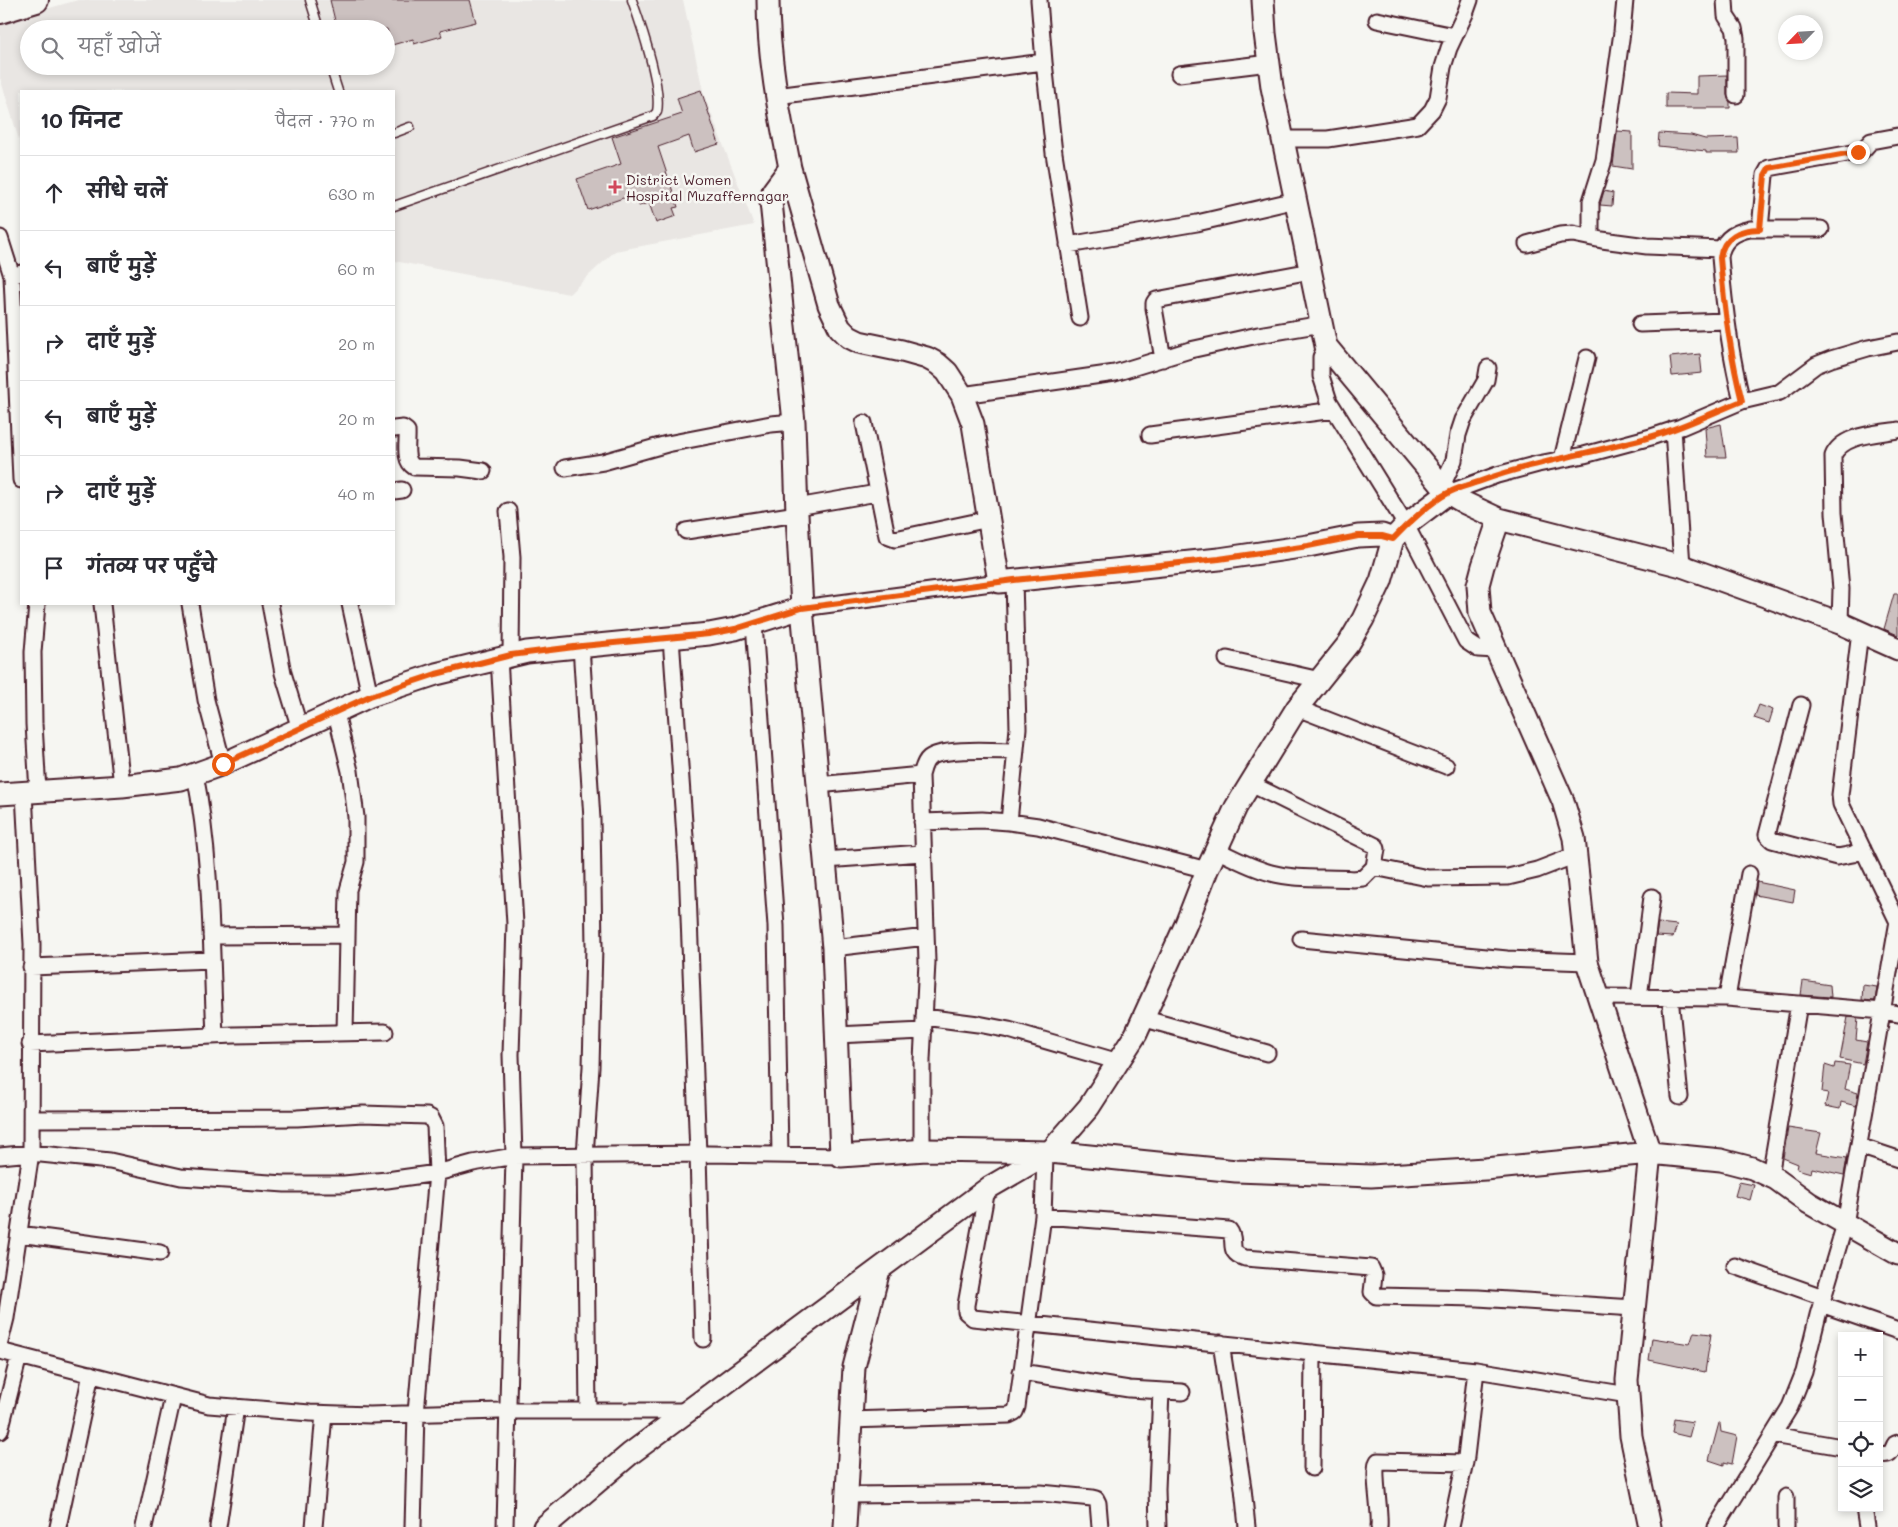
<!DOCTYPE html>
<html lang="hi">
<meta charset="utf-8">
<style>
body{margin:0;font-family:Mali,"Playpen Sans Deva",sans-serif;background:#f2f2f3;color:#2b2b33}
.controls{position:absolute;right:15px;bottom:15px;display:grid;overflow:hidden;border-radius:0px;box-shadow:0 2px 8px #0003}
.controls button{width:45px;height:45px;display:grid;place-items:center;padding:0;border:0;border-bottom:1px solid #e1e1e2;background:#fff;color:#2b2b33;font:25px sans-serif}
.compass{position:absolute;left:1778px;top:15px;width:45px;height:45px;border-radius:50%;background:#fff;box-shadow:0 2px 8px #0003;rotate:245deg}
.stop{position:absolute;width:15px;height:15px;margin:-11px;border:4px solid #ea580c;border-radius:50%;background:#fff}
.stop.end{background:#ea580c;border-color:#fff;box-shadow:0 1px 5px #0008}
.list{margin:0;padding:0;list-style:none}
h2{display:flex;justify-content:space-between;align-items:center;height:65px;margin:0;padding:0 20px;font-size:21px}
h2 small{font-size:16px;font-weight:400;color:#7c7c81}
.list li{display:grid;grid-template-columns:32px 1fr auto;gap:15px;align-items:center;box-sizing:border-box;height:75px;padding:0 20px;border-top:1px solid #e1e1e2}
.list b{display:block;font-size:19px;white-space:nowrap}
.list em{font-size:16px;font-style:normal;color:#7c7c81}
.icon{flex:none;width:28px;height:28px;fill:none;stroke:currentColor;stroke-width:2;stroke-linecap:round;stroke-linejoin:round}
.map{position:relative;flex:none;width:1898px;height:1527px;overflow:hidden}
.search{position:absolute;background:#fff;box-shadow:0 2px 8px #0003;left:20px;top:20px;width:375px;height:55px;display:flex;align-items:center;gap:12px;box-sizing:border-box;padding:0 18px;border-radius:28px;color:#7c7c81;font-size:19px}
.panel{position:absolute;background:#fff;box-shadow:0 2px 8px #0003;left:20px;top:90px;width:375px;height:515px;border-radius:0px}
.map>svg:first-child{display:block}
</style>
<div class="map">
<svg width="1898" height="1527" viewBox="0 0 1898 1527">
<rect width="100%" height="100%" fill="#f6f6f2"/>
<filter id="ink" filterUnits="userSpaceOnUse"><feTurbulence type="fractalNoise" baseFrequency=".02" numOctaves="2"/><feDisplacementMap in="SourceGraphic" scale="10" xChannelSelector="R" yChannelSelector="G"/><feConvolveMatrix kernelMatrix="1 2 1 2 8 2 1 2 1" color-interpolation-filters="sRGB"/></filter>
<g filter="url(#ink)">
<path fill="#e9e6e3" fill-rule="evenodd" d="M 78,0 L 683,0 L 704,95 L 754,225 L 615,251 L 569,294 L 394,261 L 394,91 L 21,91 L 21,146 L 0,78 L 0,22 ZM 29,29 L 386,29 L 386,66 L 29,66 Z"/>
<path fill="#ccc1c0" stroke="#4a1f2b" d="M 330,0 L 470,0 L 476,22 L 440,31 L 442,36 L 414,44 L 413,39 L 392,45 L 387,29 L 337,29 Z
M 1727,75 L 1727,95 L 1730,102 L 1730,108 L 1666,108 L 1666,93 L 1697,94 L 1697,76 Z
M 701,90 L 719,144 L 694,152 L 689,136 L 658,147 L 678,207 L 673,208 L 676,216 L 656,223 L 649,203 L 639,206 L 635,194 L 588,210 L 577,179 L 621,164 L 612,137 L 682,114 L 677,98 Z
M 1617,131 L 1632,132 L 1632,169 L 1613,166 Z
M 1659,133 L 1691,135 L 1705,139 L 1738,138 L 1739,153 L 1706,153 L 1706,151 L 1658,146 Z
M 1604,191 L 1613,193 L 1612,206 L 1600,205 Z
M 1700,354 L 1702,373 L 1672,376 L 1670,357 Z
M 1721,424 L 1726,457 L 1707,457 L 1705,428 Z
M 1894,594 L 1898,594 L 1898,635 L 1884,629 Z
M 1759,705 L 1773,710 L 1769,723 L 1754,718 Z
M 1757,882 L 1795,890 L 1793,902 L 1755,895 Z
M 1658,923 L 1677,925 L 1673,937 L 1656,936 Z
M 1803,981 L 1830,985 L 1831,997 L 1801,995 Z
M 1863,985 L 1877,987 L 1875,1001 L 1862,1000 Z
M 1848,1017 L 1858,1018 L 1856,1040 L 1867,1042 L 1863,1064 L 1840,1059 Z
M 1835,1063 L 1850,1065 L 1845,1089 L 1858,1093 L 1856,1106 L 1841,1102 L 1840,1109 L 1825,1106 L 1828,1093 L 1822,1092 L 1825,1065 L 1834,1068 Z
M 1788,1128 L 1821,1133 L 1816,1153 L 1847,1158 L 1844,1175 L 1812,1168 L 1811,1173 L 1797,1169 L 1798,1164 L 1783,1158 Z
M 1739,1182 L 1754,1185 L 1750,1200 L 1735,1196 Z
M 1694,1332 L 1711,1334 L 1705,1372 L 1649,1360 L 1652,1338 L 1690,1344 Z
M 1674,1419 L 1693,1422 L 1689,1437 L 1672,1433 Z
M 1719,1423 L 1720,1423 L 1721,1432 L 1737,1436 L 1732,1464 L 1724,1462 L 1724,1465 L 1709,1460 Z"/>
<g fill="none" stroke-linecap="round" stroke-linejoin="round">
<defs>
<path id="lane" d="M 310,0 L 319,29
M 330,66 L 338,91
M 394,133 L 410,127
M 394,206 L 653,116 L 657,112 C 662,87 641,25 632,0"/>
<path id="street" d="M 1039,0 L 1044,62
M 1725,0 L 1726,16 L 1734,28 L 1736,38 L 1736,95
M 1377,20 L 1454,36
M 1179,74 L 1269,63
M 776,96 L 1044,62 L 1054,153 L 1080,318
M 1283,139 L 1328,139 L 1418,125 L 1432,110 L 1438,98 L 1443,67 L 1449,48 L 1465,14 L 1470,0
M 1760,229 L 1765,175 L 1769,168 L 1858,152 L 1863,150 L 1871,141 L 1898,136
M 1591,237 L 1591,201 L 1604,160 L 1622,32 L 1625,0
M 0,238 L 12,276 L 21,273
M 1527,244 L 1560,235 L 1573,234 L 1602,240 L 1647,246 L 1721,249
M 1068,245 L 1197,223 L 1296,200
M 12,276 L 21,480
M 1640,324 L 1726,321
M 1326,346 L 1321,357 L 1321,376 L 1329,401 L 1406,525 L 1466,641 L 1478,649 L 1496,650
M 1163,359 L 1154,308 L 1154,303 L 1156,300 L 1311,271
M 962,395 L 1115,373 L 1190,350 L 1258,335 L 1322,324
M 1742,401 C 1730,354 1724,306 1720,257 C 1722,240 1734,232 1750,229 L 1821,229
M 864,423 L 887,536 L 895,539 L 989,519
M 394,429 L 403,428 L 407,431 C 408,443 403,460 414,467 L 460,468 L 483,471
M 1673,429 L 1682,566
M 1150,435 L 1334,410
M 1562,459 L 1587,358
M 565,468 L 603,462 L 667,444 L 771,424 L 794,422
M 1442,486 L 1454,460 L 1458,435 L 1463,420 L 1486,380 L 1488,368
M 394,491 L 402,490
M 1448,493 L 1497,475 L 1538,464 L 1584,455 L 1651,437 L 1681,427 L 1742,401 L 1780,392 L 1816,365 L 1831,359 L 1868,348 L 1898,342
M 797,507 L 877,493
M 508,511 L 512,557 L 511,655
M 686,531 L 797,514
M 37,604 L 33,652 L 34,724 L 38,792
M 102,604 L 122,786
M 190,604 L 206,700 L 223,764
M 270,604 L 283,673 L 300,729
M 350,604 L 370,696
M 802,608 L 999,582
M 1840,623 L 1841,589 L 1834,513 L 1833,456 C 1842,434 1877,434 1898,430
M 754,624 L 776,926 L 780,1155
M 1860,632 L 1840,795 L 1841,804 L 1898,922
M 671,638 L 687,865 L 698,1154 L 703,1339
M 581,646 L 592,819 L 594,947 L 591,1067 L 585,1156 L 588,1411
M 499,658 L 515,924 L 511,1055 L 514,1156 L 505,1527
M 1227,659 L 1320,680
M 1801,705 L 1767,835 L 1772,840 L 1837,857 L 1853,854 L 1863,849
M 1297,708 L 1446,766
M 336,713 L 350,771 L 356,817 L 356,862 L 348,890 L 345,1032
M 195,774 C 212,861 211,949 215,1036
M 921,775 C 923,769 924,762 929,758 C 943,747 997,751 1016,751
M 1251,784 L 1376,846 L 1377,849 L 1374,867
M 818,785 L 921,775 L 927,962 L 922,1060 L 922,1150
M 922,822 L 982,820 L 1009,822 L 1038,826 L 1207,870
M 1009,822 L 1018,728 L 1014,580
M 1217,850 C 1235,859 1252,868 1271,873 C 1297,880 1326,877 1353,879 L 1363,878 L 1374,867 L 1428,878 L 1508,877 L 1537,870 L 1576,855
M 825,860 L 922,853
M 211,936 L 347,935
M 1301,939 L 1507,959 L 1587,962
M 833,948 L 926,937
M 31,967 L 212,960
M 1599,997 L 1727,998 L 1883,1011 L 1898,1014
M 1639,997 L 1652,897
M 1670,997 L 1680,1097
M 1727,998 L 1749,874
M 924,1017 L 978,1024 L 1009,1030 L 1119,1062
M 1142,1018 L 1267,1053
M 836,1035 L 924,1031
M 30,1044 L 234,1035 L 385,1032
M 31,1119 L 297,1118 L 363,1114 L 427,1116 L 431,1118 L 435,1126 L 437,1173 L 416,1413 L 413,1527
M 1859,1146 L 1898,1159
M 0,1156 L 31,1153 L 110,1161 L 181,1177 L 285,1184 L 344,1184 L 387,1180 L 437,1173 L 473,1163 L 514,1156 L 708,1154 L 841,1156
M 1770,1176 L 1799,1004
M 987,1189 L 966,1305 L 966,1312 L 973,1318 L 1476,1370 L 1628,1395
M 1043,1216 L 1229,1230 C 1238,1241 1225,1252 1245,1258 L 1371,1268 L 1374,1275 L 1372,1292 L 1376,1296 L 1478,1298 L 1634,1308
M 19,1234 L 160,1253
M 1735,1266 L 1823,1297
M 1821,1304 L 1898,1331
M 0,1342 L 6,1318 L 31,1153 L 32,944 L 24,793
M 1221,1343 L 1243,1488 L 1247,1527
M 0,1351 L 209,1405 L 310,1413 L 370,1415 L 499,1411 L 687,1411
M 1021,1372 L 1129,1389 L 1182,1392
M 850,1420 L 1009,1415 L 1015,1412 L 1017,1407 L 1043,1216 L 1045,1156
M 0,1431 L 19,1356
M 1773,1435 L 1842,1447
M 1879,1454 C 1890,1456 1891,1453 1895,1444 L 1898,1443
M 1312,1468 L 1313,1353
M 848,1495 L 1041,1493 L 1092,1498 L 1096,1499 L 1098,1503 L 1100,1527
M 1864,1508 L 1867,1527
M 58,1527 L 91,1374
M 144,1527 L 173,1397
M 218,1527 L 236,1407
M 314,1527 L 324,1414
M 1158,1527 L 1157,1489 L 1161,1391
M 1379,1527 C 1381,1512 1372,1470 1378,1461 L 1465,1463
M 1451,1527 L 1466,1457 L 1476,1370
M 1716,1527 L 1790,1407 L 1804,1372 L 1818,1315 L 1845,1224 L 1898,921
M 1786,1527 L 1786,1497"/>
<path id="secondary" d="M 768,0 C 768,57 779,112 790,168 L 773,191 L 771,202 L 794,422 L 797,514 L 802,608 L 833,948 L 841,1156 L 926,1150 L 1050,1152 L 1236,1171 L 1371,1176 L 1485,1169 L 1650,1153 L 1721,1160 L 1752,1168 L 1776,1179 L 1809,1203 L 1898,1254
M 1263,0 L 1265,33 L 1272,87 L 1326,346 L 1448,493 L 1465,503 L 1499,519 L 1682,566 L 1840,623 L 1898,649
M 790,168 L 829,305 L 840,328 L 849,337 L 859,342 L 902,351 L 927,358 L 938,364 L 947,372 L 962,395 L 973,424 L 999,582 L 1219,559 L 1308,546 L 1358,536 L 1382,535 L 1393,539
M 1499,519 L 1483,566 L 1478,585 L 1480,613 L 1563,801 L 1574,838 L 1587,962 L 1650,1153 L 1627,1380 L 1631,1436 L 1650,1527
M 0,794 L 122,786 L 181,779 L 223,764 L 370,696 L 436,674 L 527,652 L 709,634 L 735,629 L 802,608
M 544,1527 L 630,1454 L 990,1187 L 1050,1152 L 1089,1107 L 1136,1034 L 1186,924 L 1207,870 L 1236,807 L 1297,708 L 1349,643 L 1363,619 L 1381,581 L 1393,539 L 1406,525 L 1448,493
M 845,1527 L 854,1367 L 879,1270"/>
<path id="primary" d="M 0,11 L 36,0"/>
</defs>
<use href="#lane" stroke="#4a1f2b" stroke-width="11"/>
<use href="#street" stroke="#4a1f2b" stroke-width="19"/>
<use href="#secondary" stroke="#4a1f2b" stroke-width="25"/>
<use href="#primary" stroke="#4a1f2b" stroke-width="28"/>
<use href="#lane" stroke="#f6f6f2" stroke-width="8"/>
<use href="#street" stroke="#f6f6f2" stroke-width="15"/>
<use href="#secondary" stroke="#f6f6f2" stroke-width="21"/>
<use href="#primary" stroke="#f6f6f2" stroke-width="24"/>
</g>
</g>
<g fill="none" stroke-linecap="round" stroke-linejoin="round" filter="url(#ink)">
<path stroke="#ea580c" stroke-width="6" d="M 223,764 L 370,696 L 436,674 L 511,655 L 582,646 L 709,634 L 735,629 L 802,608 L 1014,580 L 1219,559 L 1308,546 L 1358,536 L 1382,536 L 1393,539 C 1406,525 1432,501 1448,493 C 1458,487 1470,485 1481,481 C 1536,461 1594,453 1650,437 C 1682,428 1712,413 1742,401 C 1730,354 1724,306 1720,258 C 1723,236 1741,229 1760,229 L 1765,175 L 1769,168 L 1858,152"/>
</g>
<path fill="#d1495b" stroke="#f6f6f2" stroke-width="2" d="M612.5 179.5h5v5h5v5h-5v5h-5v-5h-5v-5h5z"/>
<g text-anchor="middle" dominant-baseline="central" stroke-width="5" stroke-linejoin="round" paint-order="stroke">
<g font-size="14" fill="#4a1f2b" stroke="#f6f6f2" text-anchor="start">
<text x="626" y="179">District Women<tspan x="626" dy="16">Hospital Muzaffernagar</tspan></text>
</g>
</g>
</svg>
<div class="controls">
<button>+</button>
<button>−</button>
<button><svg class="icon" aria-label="locate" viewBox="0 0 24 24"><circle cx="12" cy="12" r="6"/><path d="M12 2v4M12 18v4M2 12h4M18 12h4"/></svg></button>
<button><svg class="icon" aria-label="layers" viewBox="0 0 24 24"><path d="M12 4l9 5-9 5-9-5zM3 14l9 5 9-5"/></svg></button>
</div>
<svg class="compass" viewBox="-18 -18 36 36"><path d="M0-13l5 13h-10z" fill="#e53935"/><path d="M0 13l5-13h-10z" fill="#7c7c81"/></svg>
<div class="stop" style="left:223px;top:764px"></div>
<div class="stop end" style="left:1858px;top:152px"></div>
<div class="search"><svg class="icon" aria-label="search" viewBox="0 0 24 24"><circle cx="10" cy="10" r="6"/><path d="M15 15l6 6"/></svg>यहाँ खोजें</div>
<section class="panel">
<h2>10 मिनट<small>पैदल · 770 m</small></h2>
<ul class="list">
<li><svg class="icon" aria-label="ahead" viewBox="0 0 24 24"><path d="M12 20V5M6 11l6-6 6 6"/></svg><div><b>सीधे चलें</b></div><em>630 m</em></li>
<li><svg class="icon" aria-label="left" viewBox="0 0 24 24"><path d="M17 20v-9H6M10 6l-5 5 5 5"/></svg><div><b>बाएँ मुड़ें</b></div><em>60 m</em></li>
<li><svg class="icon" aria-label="right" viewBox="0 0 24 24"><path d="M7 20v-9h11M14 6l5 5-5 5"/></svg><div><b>दाएँ मुड़ें</b></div><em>20 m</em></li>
<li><svg class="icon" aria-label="left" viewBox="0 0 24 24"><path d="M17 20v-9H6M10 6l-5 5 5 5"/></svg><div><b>बाएँ मुड़ें</b></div><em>20 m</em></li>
<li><svg class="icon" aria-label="right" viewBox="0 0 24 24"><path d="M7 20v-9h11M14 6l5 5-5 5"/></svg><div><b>दाएँ मुड़ें</b></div><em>40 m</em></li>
<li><svg class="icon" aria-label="arrive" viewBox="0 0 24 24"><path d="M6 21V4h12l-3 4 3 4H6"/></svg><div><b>गंतव्य पर पहुँचे</b></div></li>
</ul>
</section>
</div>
